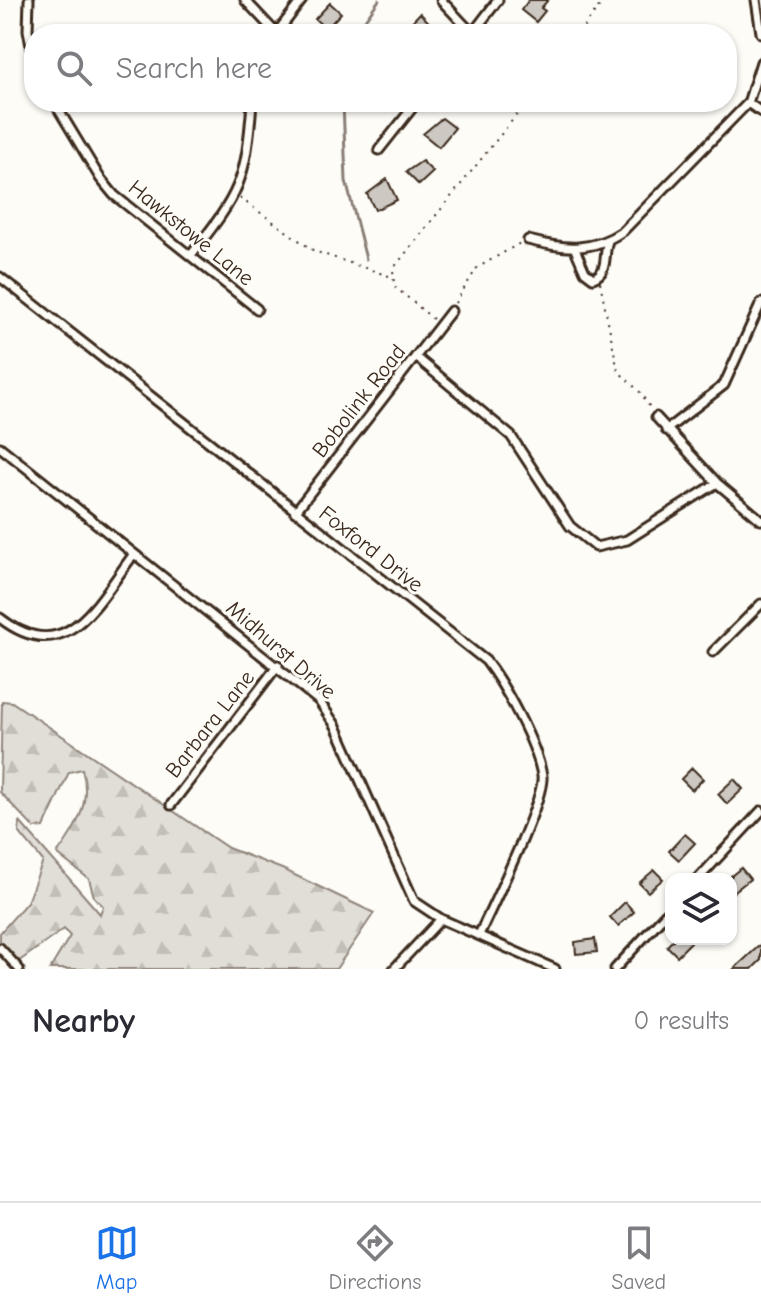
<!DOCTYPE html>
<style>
body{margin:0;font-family:"Comic Neue",sans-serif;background:#f2f2f3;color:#2b2b33}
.controls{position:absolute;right:24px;bottom:24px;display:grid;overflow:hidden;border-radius:16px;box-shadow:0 2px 6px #0004}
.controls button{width:72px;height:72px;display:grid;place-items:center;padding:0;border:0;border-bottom:2px solid #e1e1e2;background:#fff;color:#2b2b33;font:40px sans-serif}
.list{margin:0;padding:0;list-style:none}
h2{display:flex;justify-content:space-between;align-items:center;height:104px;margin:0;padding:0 32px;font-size:34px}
h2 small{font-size:26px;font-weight:400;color:#7c7c81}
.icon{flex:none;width:44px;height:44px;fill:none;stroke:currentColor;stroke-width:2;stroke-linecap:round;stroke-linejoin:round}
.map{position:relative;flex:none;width:761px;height:969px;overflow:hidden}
.search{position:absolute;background:#fff;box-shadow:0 2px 6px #0004;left:24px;right:24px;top:24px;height:88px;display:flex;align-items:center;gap:20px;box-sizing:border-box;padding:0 28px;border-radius:32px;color:#7c7c81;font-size:30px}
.sheet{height:232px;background:#fff}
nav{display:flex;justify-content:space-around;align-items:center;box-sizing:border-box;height:112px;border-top:2px solid #e1e1e2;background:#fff;font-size:22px;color:#7c7c81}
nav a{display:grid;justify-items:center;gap:4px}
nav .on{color:#1a73e8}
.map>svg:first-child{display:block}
</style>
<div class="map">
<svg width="761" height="969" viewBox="0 0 761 969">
<defs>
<pattern id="forest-firs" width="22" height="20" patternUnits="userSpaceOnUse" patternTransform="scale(2)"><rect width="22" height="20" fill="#e1ded7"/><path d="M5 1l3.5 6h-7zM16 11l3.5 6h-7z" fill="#c2bfb8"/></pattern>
</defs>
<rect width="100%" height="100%" fill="#fdfcf7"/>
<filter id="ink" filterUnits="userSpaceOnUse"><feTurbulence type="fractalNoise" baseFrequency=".0125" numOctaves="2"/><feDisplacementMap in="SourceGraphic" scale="16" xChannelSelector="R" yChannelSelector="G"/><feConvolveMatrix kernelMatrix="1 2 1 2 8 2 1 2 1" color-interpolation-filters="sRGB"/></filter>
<g filter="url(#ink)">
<path fill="url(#forest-firs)" stroke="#8e847a" stroke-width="2" d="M 2,701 L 12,702 L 228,848 L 282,869 L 374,913 L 336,969 L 50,969 L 70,936 L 64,929 L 18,962 L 0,941 L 0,933 L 27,902 L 43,861 L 19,832 L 20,822 L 100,914 L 103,906 L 94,897 L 89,879 L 57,854 C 76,829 92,802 82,769 L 69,772 L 44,827 L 34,828 L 0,792 Z"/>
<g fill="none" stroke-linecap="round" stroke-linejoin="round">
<path stroke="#887d74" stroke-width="3" d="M 355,34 L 379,0
M 343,102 L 346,181 L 366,259"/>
</g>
<path fill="#cdc8c2" stroke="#3b2a1e" stroke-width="2" d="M 529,0 L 548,0 L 541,8 L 545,11 L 536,22 L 521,10 Z
M 330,3 L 341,13 L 326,29 L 315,19 Z
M 420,13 L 440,34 L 403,34 L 397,28 L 404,22 L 408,26 Z
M 442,118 L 455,128 L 439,147 L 423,134 Z
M 422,161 L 433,172 L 419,185 L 406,172 Z
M 387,179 L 397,200 L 375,210 L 367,194 Z
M 692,768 L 703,779 L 692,790 L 681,779 Z
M 734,779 L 743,789 L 727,804 L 718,794 Z
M 685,834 L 695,843 L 679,860 L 669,851 Z
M 741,868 L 750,879 L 731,894 L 731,876 Z
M 654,870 L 663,879 L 648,892 L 639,883 Z
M 625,902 L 634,912 L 618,926 L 610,917 Z
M 595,939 L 597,952 L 576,954 L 575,942 Z
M 674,939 L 694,939 L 677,956 L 667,946 Z
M 761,944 L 761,960 L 752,969 L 734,969 Z"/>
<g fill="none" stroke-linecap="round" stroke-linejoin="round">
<defs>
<path id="street" d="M 29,0 L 28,30 L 34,62
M 245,0 L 276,33
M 441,0 L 472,33
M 756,0 L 761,33
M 276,34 L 302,0
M 472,34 L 498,0
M 54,102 L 100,178 L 114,195 L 257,309
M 748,103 L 761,112
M 379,150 L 417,102
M 528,240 C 563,249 591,253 623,231 L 748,103 L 761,62
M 575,249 L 585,272 L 593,278 C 609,273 603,254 608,241
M 191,255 C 240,193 246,182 252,102
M 0,277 L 486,661 C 505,686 537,744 542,776 C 545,799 492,907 479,935
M 416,357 L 511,436 L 570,526 L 596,547 L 627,540 L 717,483
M 656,417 L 717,483 L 761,520
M 666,430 L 724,385 L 761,303
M 0,447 L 319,701 L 336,726 L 414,901 L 441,919 L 555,969
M 295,512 L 451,311
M 0,618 C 67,670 97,602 134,554
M 713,652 L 761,604
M 171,805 L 278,665
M 698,879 L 761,811
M 0,948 L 19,969
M 394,969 L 441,919
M 615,969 L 671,908"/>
</defs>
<use href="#street" stroke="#3b2a1e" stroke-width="13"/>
<path stroke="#3b2a1e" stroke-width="2" stroke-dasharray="2 6" stroke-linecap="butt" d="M 579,34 L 604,0
M 240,198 L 314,251 L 392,277
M 600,282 L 618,371 L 640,392 L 651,409
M 455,303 L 477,268 L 522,242
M 433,319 L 394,286 L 393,269 L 527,102"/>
<use href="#street" stroke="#fdfcf7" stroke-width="7"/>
</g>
</g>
<g text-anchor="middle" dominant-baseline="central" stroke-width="6" stroke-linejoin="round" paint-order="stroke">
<g font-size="22" fill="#3b2a1e" stroke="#fdfcf7">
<text transform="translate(191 233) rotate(39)">Hawkstowe Lane</text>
<text transform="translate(359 401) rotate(-52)">Bobolink Road</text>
<text transform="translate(371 549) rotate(38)">Foxford Drive</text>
<text transform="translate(281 650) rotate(41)">Midhurst Drive</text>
<text transform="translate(210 724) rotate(-52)">Barbara Lane</text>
</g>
</g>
</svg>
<div class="controls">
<button><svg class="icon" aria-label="layers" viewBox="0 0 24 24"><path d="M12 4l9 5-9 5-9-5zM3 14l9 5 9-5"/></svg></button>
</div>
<div class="search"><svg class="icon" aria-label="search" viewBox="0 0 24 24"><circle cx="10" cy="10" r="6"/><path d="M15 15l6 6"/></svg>Search here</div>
</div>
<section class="sheet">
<h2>Nearby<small>0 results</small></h2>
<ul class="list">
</ul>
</section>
<nav>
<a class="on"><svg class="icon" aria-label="map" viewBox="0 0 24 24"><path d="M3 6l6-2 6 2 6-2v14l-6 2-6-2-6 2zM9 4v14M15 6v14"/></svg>Map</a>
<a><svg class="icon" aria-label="directions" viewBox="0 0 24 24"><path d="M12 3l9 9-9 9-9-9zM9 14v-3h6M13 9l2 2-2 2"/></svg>Directions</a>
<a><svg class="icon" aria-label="saved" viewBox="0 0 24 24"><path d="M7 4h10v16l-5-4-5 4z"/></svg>Saved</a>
</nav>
